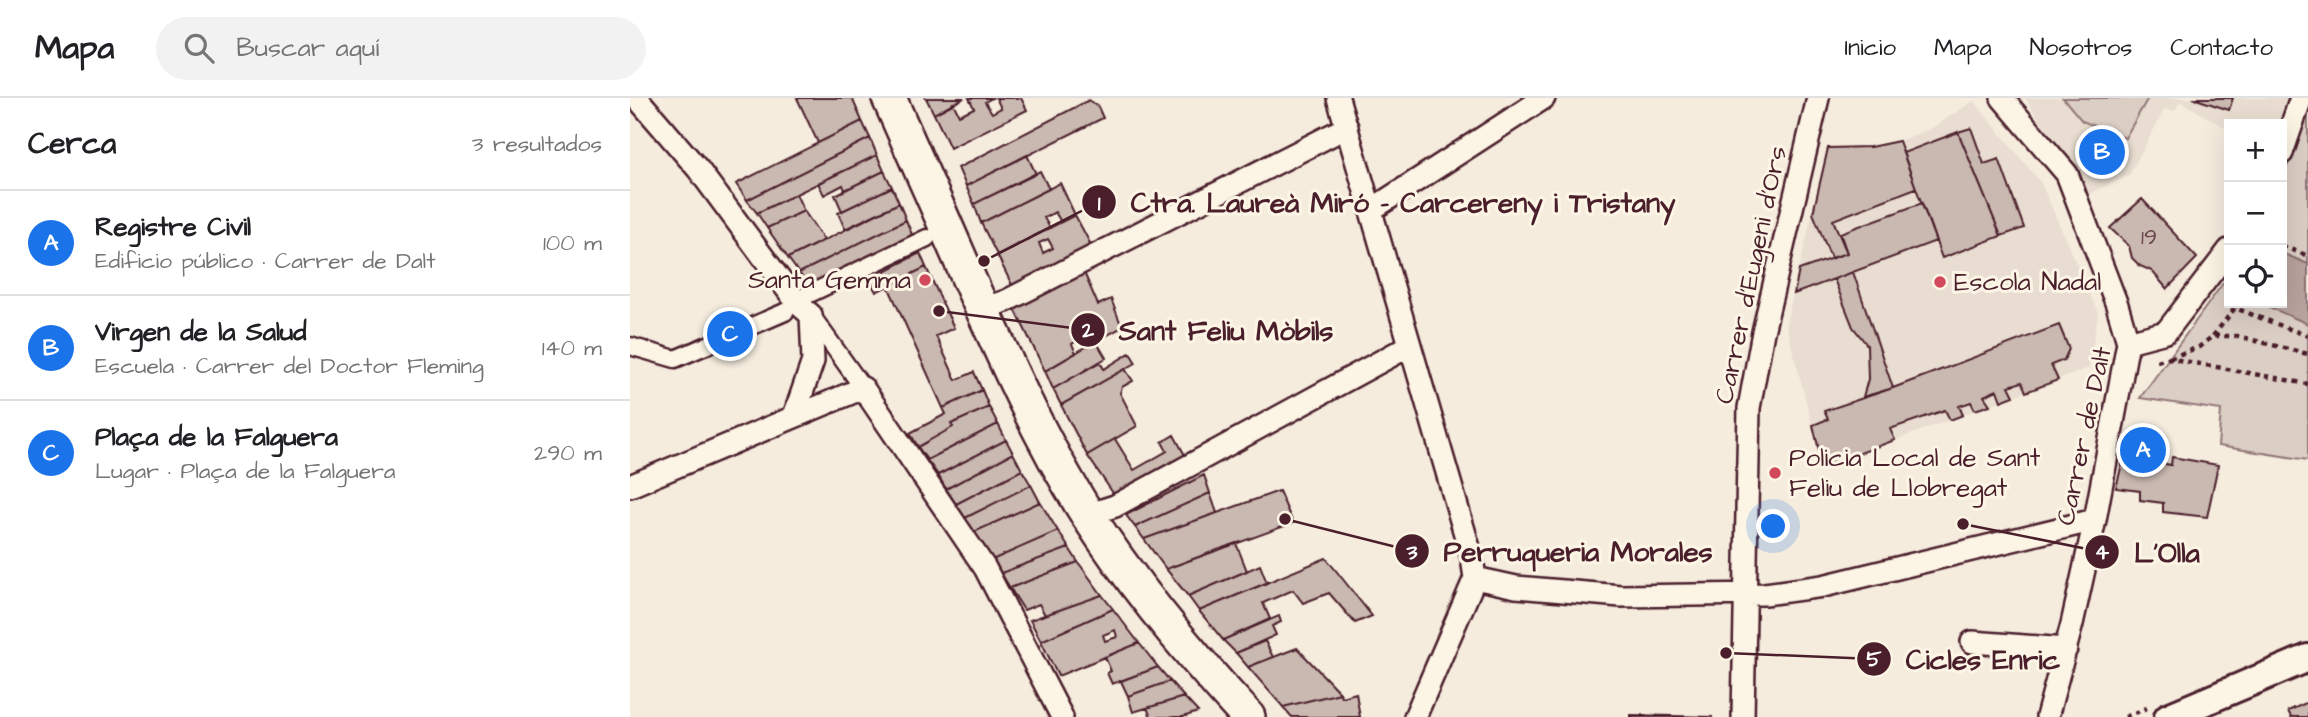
<!DOCTYPE html>
<html lang="es">
<meta charset="utf-8">
<style>
body{margin:0;font-family:"Architects Daughter",sans-serif;background:#f2f2f2;color:#202124}
.controls{position:absolute;right:21px;top:21px;display:grid;overflow:hidden;border-radius:0px;box-shadow:0 7px 28px #0002}
.controls button{width:63px;height:63px;display:grid;place-items:center;padding:0;border:0;border-bottom:2px solid #e0e0e0;background:#fff;color:#202124;font:35px sans-serif}
.you{position:absolute;left:1144px;top:429px;width:24px;height:24px;margin:-18px;border:5px solid #fff;border-radius:50%;background:#1a73e8;box-shadow:0 0 0 10px #1a73e833}
.badge{display:grid;place-items:center;width:46px;height:46px;border-radius:50%;background:#1a73e8;color:#fff;font-size:23px;font-weight:700}
.pin{position:absolute;translate:-50% -50%;border:4px solid #fff;box-shadow:0 2px 7px #0006}
.list{margin:0;padding:0;list-style:none}
h2{display:flex;justify-content:space-between;align-items:center;height:91px;margin:0;padding:0 28px;font-size:30px}
h2 small{font-size:23px;font-weight:400;color:#757577}
.list li{display:grid;grid-template-columns:46px 1fr auto;gap:21px;align-items:center;box-sizing:border-box;height:105px;padding:0 28px;border-top:2px solid #e0e0e0}
.list b{display:block;font-size:26px;white-space:nowrap}
.list p{margin:0;font-size:23px;white-space:nowrap;color:#757577}
.list em{font-size:23px;font-style:normal;color:#757577}
.icon{flex:none;width:38px;height:38px;fill:none;stroke:currentColor;stroke-width:2;stroke-linecap:round;stroke-linejoin:round}
.map{position:relative;flex:none;width:1678px;height:619px;overflow:hidden}
header{display:flex;align-items:center;gap:42px;box-sizing:border-box;height:98px;padding:0 35px;background:#fff;border-bottom:2px solid #e0e0e0}
header strong{font-size:33px}
nav{display:flex;gap:38px;margin-inline-start:auto;font-size:24px}
.search{width:490px;height:63px;background:#f2f2f2;display:flex;align-items:center;gap:18px;box-sizing:border-box;padding:0 24px;border-radius:38px;color:#757577;font-size:26px}
main{display:flex}
aside{flex:1;background:#fff}
.map>svg:first-child{display:block}
</style>
<header>
<strong>Mapa</strong>
<div class="search"><svg class="icon" aria-label="search" viewBox="0 0 24 24"><circle cx="10" cy="10" r="6"/><path d="M15 15l6 6"/></svg>Buscar aquí</div>
<nav><a>Inicio</a><a>Mapa</a><a>Nosotros</a><a>Contacto</a></nav>
</header>
<main>
<aside>
<h2>Cerca<small>3 resultados</small></h2>
<ul class="list">
<li><span class="badge">A</span><div><b>Registre Civil</b><p>Edificio público · Carrer de Dalt</p></div><em>100 m</em></li>
<li><span class="badge">B</span><div><b>Virgen de la Salud</b><p>Escuela · Carrer del Doctor Fleming</p></div><em>140 m</em></li>
<li><span class="badge">C</span><div><b>Plaça de la Falguera</b><p>Lugar · Plaça de la Falguera</p></div><em>290 m</em></li>
</ul>
</aside>
<div class="map">
<svg width="1678" height="619" viewBox="0 0 1678 619">
<rect width="100%" height="100%" fill="#f5ecde"/>
<filter id="ink" filterUnits="userSpaceOnUse"><feTurbulence type="fractalNoise" baseFrequency=".0143" numOctaves="2"/><feDisplacementMap in="SourceGraphic" scale="14" xChannelSelector="R" yChannelSelector="G"/><feConvolveMatrix kernelMatrix="1 2 1 2 8 2 1 2 1" color-interpolation-filters="sRGB"/></filter>
<g filter="url(#ink)">
<path fill="#e8ddd0" d="M 1395,0 L 1662,0 L 1652,26 L 1599,26 L 1599,32 L 1550,3 L 1545,13 L 1535,11 L 1499,77 L 1459,96 Z
M 1344,3 L 1411,85 L 1468,215 L 1459,270 L 1193,369 L 1156,226 L 1198,50 L 1240,49 L 1269,43 L 1300,31 Z"/>
<path fill="#dbcec4" stroke="#927678" stroke-width="2" d="M 1433,0 L 1518,0 L 1495,40 L 1452,23 Z
M 1678,11 L 1678,362 L 1588,348 L 1591,312 L 1510,300 L 1599,177 L 1599,205 L 1652,205 L 1652,83 Z"/>
<path fill="#b8a39e" stroke="#8c6e70" stroke-width="2" d="M 1652,155 L 1678,166 L 1678,226 L 1630,205 L 1652,205 Z"/>
<path fill="#cab9b1" stroke="#4a1f2b" stroke-width="2" fill-rule="evenodd" d="M 167,0 L 222,0 L 232,23 L 188,45 Z
M 296,0 L 334,0 L 304,16 Z
M 339,0 L 362,0 L 355,4 L 362,15 L 371,10 L 366,0 L 391,0 L 397,12 L 320,50 L 304,16 L 323,5 L 329,17 L 344,10 Z
M 1563,0 L 1603,0 L 1599,12 Z
M 459,2 L 468,9 L 473,20 L 336,88 L 328,70 Z
M 232,23 L 240,40 L 117,102 L 106,86 Z
M 1341,30 L 1354,66 L 1369,61 L 1394,130 L 1371,138 L 1328,34 Z
M 1328,34 L 1371,138 L 1312,160 L 1273,55 Z
M 240,40 L 247,57 L 127,115 L 117,102 Z
M 1269,43 L 1286,90 L 1203,122 L 1217,155 L 1201,160 L 1183,115 L 1198,50 L 1240,49 Z
M 247,57 L 254,73 L 215,92 L 213,87 L 194,97 L 188,85 Z
M 397,57 L 406,76 L 344,106 L 336,88 Z
M 254,73 L 262,89 L 212,113 L 205,97 Z
M 410,73 L 419,91 L 351,125 L 344,106 Z
M 430,85 L 445,117 L 431,124 L 425,114 L 414,120 L 420,130 L 367,157 L 351,125 Z
M 262,89 L 269,105 L 215,131 L 208,115 Z
M 166,96 L 174,113 L 137,130 L 127,115 Z
M 1512,101 L 1567,160 L 1537,191 L 1522,173 L 1510,168 L 1502,160 L 1499,148 L 1480,130 Z
M 269,105 L 276,122 L 169,175 L 158,160 Z
M 1292,105 L 1306,143 L 1164,196 L 1169,172 L 1217,155 L 1210,135 Z
M 174,113 L 194,142 L 158,160 L 137,130 Z
M 445,117 L 461,147 L 383,189 L 367,157 ZM 418,141 L 423,150 L 413,155 L 409,145 Z
M 276,122 L 283,139 L 189,186 L 175,183 L 169,175 Z
M 290,155 L 296,169 L 246,194 L 239,181 Z
M 296,169 L 324,230 L 306,238 L 326,282 L 344,274 L 352,292 L 313,310 L 258,188 Z
M 452,170 L 468,207 L 481,201 L 492,229 L 456,249 L 452,240 L 442,246 L 446,255 L 415,273 L 383,207 Z
M 1223,174 L 1263,290 L 1233,299 L 1238,281 L 1237,247 L 1223,229 L 1204,181 Z
M 1429,227 L 1439,251 L 1434,262 L 1421,267 L 1428,282 L 1396,294 L 1392,284 L 1379,288 L 1384,298 L 1371,303 L 1367,292 L 1354,298 L 1360,307 L 1345,312 L 1341,304 L 1329,308 L 1333,317 L 1320,322 L 1315,312 L 1260,331 L 1265,342 L 1193,369 L 1183,327 L 1198,321 L 1194,313 L 1263,290 Z
M 466,243 L 476,260 L 423,291 L 415,273 Z
M 500,255 L 506,265 L 431,307 L 423,291 L 470,264 L 474,271 Z
M 495,271 L 503,283 L 492,289 L 490,295 L 507,328 L 457,357 L 431,307 Z
M 352,292 L 359,309 L 321,326 L 323,329 L 288,349 L 280,335 L 316,316 L 313,310 Z
M 359,309 L 368,326 L 297,362 L 288,349 L 323,329 L 321,326 Z
M 368,326 L 376,342 L 308,377 L 297,362 Z
M 544,337 L 556,359 L 485,398 L 457,357 L 485,341 L 504,372 L 537,353 L 532,344 Z
M 376,342 L 383,355 L 316,391 L 308,377 Z
M 383,355 L 392,372 L 326,406 L 316,391 Z
M 1542,359 L 1588,367 L 1577,419 L 1533,414 L 1533,405 L 1510,402 L 1510,393 L 1486,390 L 1492,366 L 1516,371 L 1519,363 L 1541,367 Z
M 392,372 L 401,387 L 335,420 L 326,406 Z
M 574,377 L 580,395 L 505,429 L 496,417 Z
M 401,387 L 410,404 L 344,434 L 335,420 Z
M 649,393 L 663,425 L 536,471 L 514,441 Z
M 580,395 L 587,415 L 514,441 L 505,429 Z
M 410,404 L 428,433 L 362,462 L 344,434 Z
M 428,433 L 439,450 L 371,475 L 362,462 Z
M 606,445 L 617,473 L 558,498 L 536,471 Z
M 439,450 L 448,464 L 380,490 L 371,475 Z
M 696,460 L 742,518 L 725,525 L 699,495 L 673,505 L 663,492 L 633,505 L 640,521 L 593,542 L 569,513 Z
M 448,464 L 472,497 L 415,517 L 409,506 L 394,512 L 380,490 Z
M 630,467 L 637,485 L 569,513 L 558,498 Z
M 472,497 L 483,511 L 411,543 L 400,522 Z
M 483,511 L 509,545 L 428,578 L 411,543 ZM 485,532 L 487,539 L 475,543 L 473,537 Z
M 649,518 L 651,524 L 642,528 L 646,537 L 606,555 L 593,542 Z
M 635,543 L 643,559 L 618,569 L 606,555 Z
M 509,545 L 528,569 L 482,586 L 477,575 L 481,573 L 475,559 Z
M 667,550 L 710,595 L 653,609 L 618,569 Z
M 528,569 L 540,583 L 498,598 L 491,583 Z
M 540,583 L 554,599 L 503,614 L 498,598 Z
M 710,595 L 711,599 L 726,595 L 730,619 L 662,619 L 653,609 Z
M 554,599 L 568,614 L 553,619 L 521,619 L 517,610 Z
M 1678,604 L 1678,619 L 1661,619 L 1658,613 Z
M 1001,617 L 1083,619 L 1001,619 Z"/>
<g fill="none" stroke-linecap="round" stroke-linejoin="round">
<defs>
<path id="pedestrian" d="M 175,198 L 297,140
M 181,217 L 233,290
M 0,248 L 45,261 L 155,214"/>
<path id="minor" d="M 7,0 L 68,71 L 168,206 L 181,217 L 183,263 L 164,318
M 708,0 L 842,460 L 845,480
M 1372,0 L 1437,76 L 1487,207 L 1498,244 L 1465,422 L 1442,526 L 1417,619
M 1652,55 L 1671,0
M 741,112 L 914,0
M 352,211 L 376,203 L 717,29
M 1498,244 L 1536,234 L 1599,152
M 0,388 L 233,290 L 355,470 L 432,619
M 457,417 L 485,408 L 779,248
M 1342,544 L 1436,551
M 785,619 L 845,480 L 886,489 L 991,498 L 1135,496 L 1193,488 L 1465,422
M 1113,619 L 1119,310 L 1133,234 L 1188,0"/>
<path id="tertiary" d="M 1538,619 L 1678,560"/>
<path id="primary" d="M 259,0 C 286,60 312,119 338,179 C 374,260 410,341 457,416 C 503,488 560,556 618,619"/>
</defs>
<use href="#pedestrian" stroke="#4a1f2b" stroke-width="21"/>
<use href="#minor" stroke="#4a1f2b" stroke-width="26"/>
<use href="#tertiary" stroke="#4a1f2b" stroke-width="32"/>
<use href="#primary" stroke="#4a1f2b" stroke-width="38"/>
<path stroke="#4a1f2b" stroke-width="4.5" stroke-dasharray="5 5" stroke-linecap="butt" d="M 1652,148 L 1678,158
M 1607,205 L 1605,210 L 1678,238
M 1583,238 L 1605,210
M 1540,260 L 1569,249 L 1583,238 L 1607,238 L 1678,256
M 1527,263 L 1538,260 L 1678,286
M 1495,619 L 1517,610"/>
<use href="#pedestrian" stroke="#fcf5e5" stroke-width="16"/>
<use href="#minor" stroke="#fcf5e5" stroke-width="21"/>
<use href="#tertiary" stroke="#fcf5e5" stroke-width="26"/>
<use href="#primary" stroke="#fcf5e5" stroke-width="33"/>
</g>
</g>
<g fill="#d1495b" stroke="#fcf5e5" stroke-width="2.5">
<circle cx="295" cy="182" r="7"/>
<circle cx="1310" cy="184" r="7"/>
<circle cx="1145" cy="375" r="7"/>
</g>
<g text-anchor="middle" dominant-baseline="central" stroke-width="6" stroke-linejoin="round" paint-order="stroke">
<g font-size="23" fill="#6a464c">
<text x="1519" y="139">19</text>
</g>
<g font-size="26" fill="#4a1f2b" stroke="#fcf5e5">
<text transform="translate(1121 177) rotate(-78)">Carrer d'Eugeni d'Ors</text>
<text transform="translate(1454 338) rotate(-78)">Carrer de Dalt</text>
</g>
<g font-size="26" fill="#4a1f2b" stroke="#fcf5e5" text-anchor="start">
<text x="281" y="182" text-anchor="end">Santa Gemma</text>
<text x="1324" y="184">Escola Nadal</text>
<text x="1159" y="360">Policia Local de Sant<tspan x="1159" dy="30">Feliu de Llobregat</tspan></text>
</g>
</g>
<path fill="none" stroke="#4a1f2b" stroke-width="2.5" d="M354 163L469 104M309 213L458 232M655 421L782 453M1333 426L1472 454M1096 555L1244 561"/>
<g fill="#4a1f2b" stroke="#fcf5e5" stroke-width="2.5">
<circle cx="354" cy="163" r="7"/>
<circle cx="309" cy="213" r="7"/>
<circle cx="655" cy="421" r="7"/>
<circle cx="1333" cy="426" r="7"/>
<circle cx="1096" cy="555" r="7"/>
<circle cx="469" cy="104" r="18"/>
<circle cx="458" cy="232" r="18"/>
<circle cx="782" cy="453" r="18"/>
<circle cx="1472" cy="454" r="18"/>
<circle cx="1244" cy="561" r="18"/>
</g>
<g font-size="21" text-anchor="middle" font-weight="bold" fill="#fff">
<text x="469" y="112">1</text>
<text x="458" y="239">2</text>
<text x="782" y="461">3</text>
<text x="1472" y="461">4</text>
<text x="1244" y="568">5</text>
</g>
<g font-size="28" text-anchor="middle" font-weight="bold" fill="#4a1f2b" stroke="#fcf5e5" stroke-width="6" stroke-linejoin="round" paint-order="stroke">
<text x="773" y="114">Ctra. Laureà Miró - Carcereny i Tristany</text>
<text x="596" y="242">Sant Feliu Mòbils</text>
<text x="948" y="463">Perruqueria Morales</text>
<text x="1537" y="464">L'Olla</text>
<text x="1353" y="571">Cicles Enric</text>
</g>
</svg>
<div class="controls">
<button>+</button>
<button>−</button>
<button><svg class="icon" aria-label="locate" viewBox="0 0 24 24"><circle cx="12" cy="12" r="6"/><path d="M12 2v4M12 18v4M2 12h4M18 12h4"/></svg></button>
</div>
<div class="you"></div>
<div class="pin badge" style="left:1513px;top:352px">A</div>
<div class="pin badge" style="left:1472px;top:54px">B</div>
<div class="pin badge" style="left:100px;top:236px">C</div>
</div>
</main>
